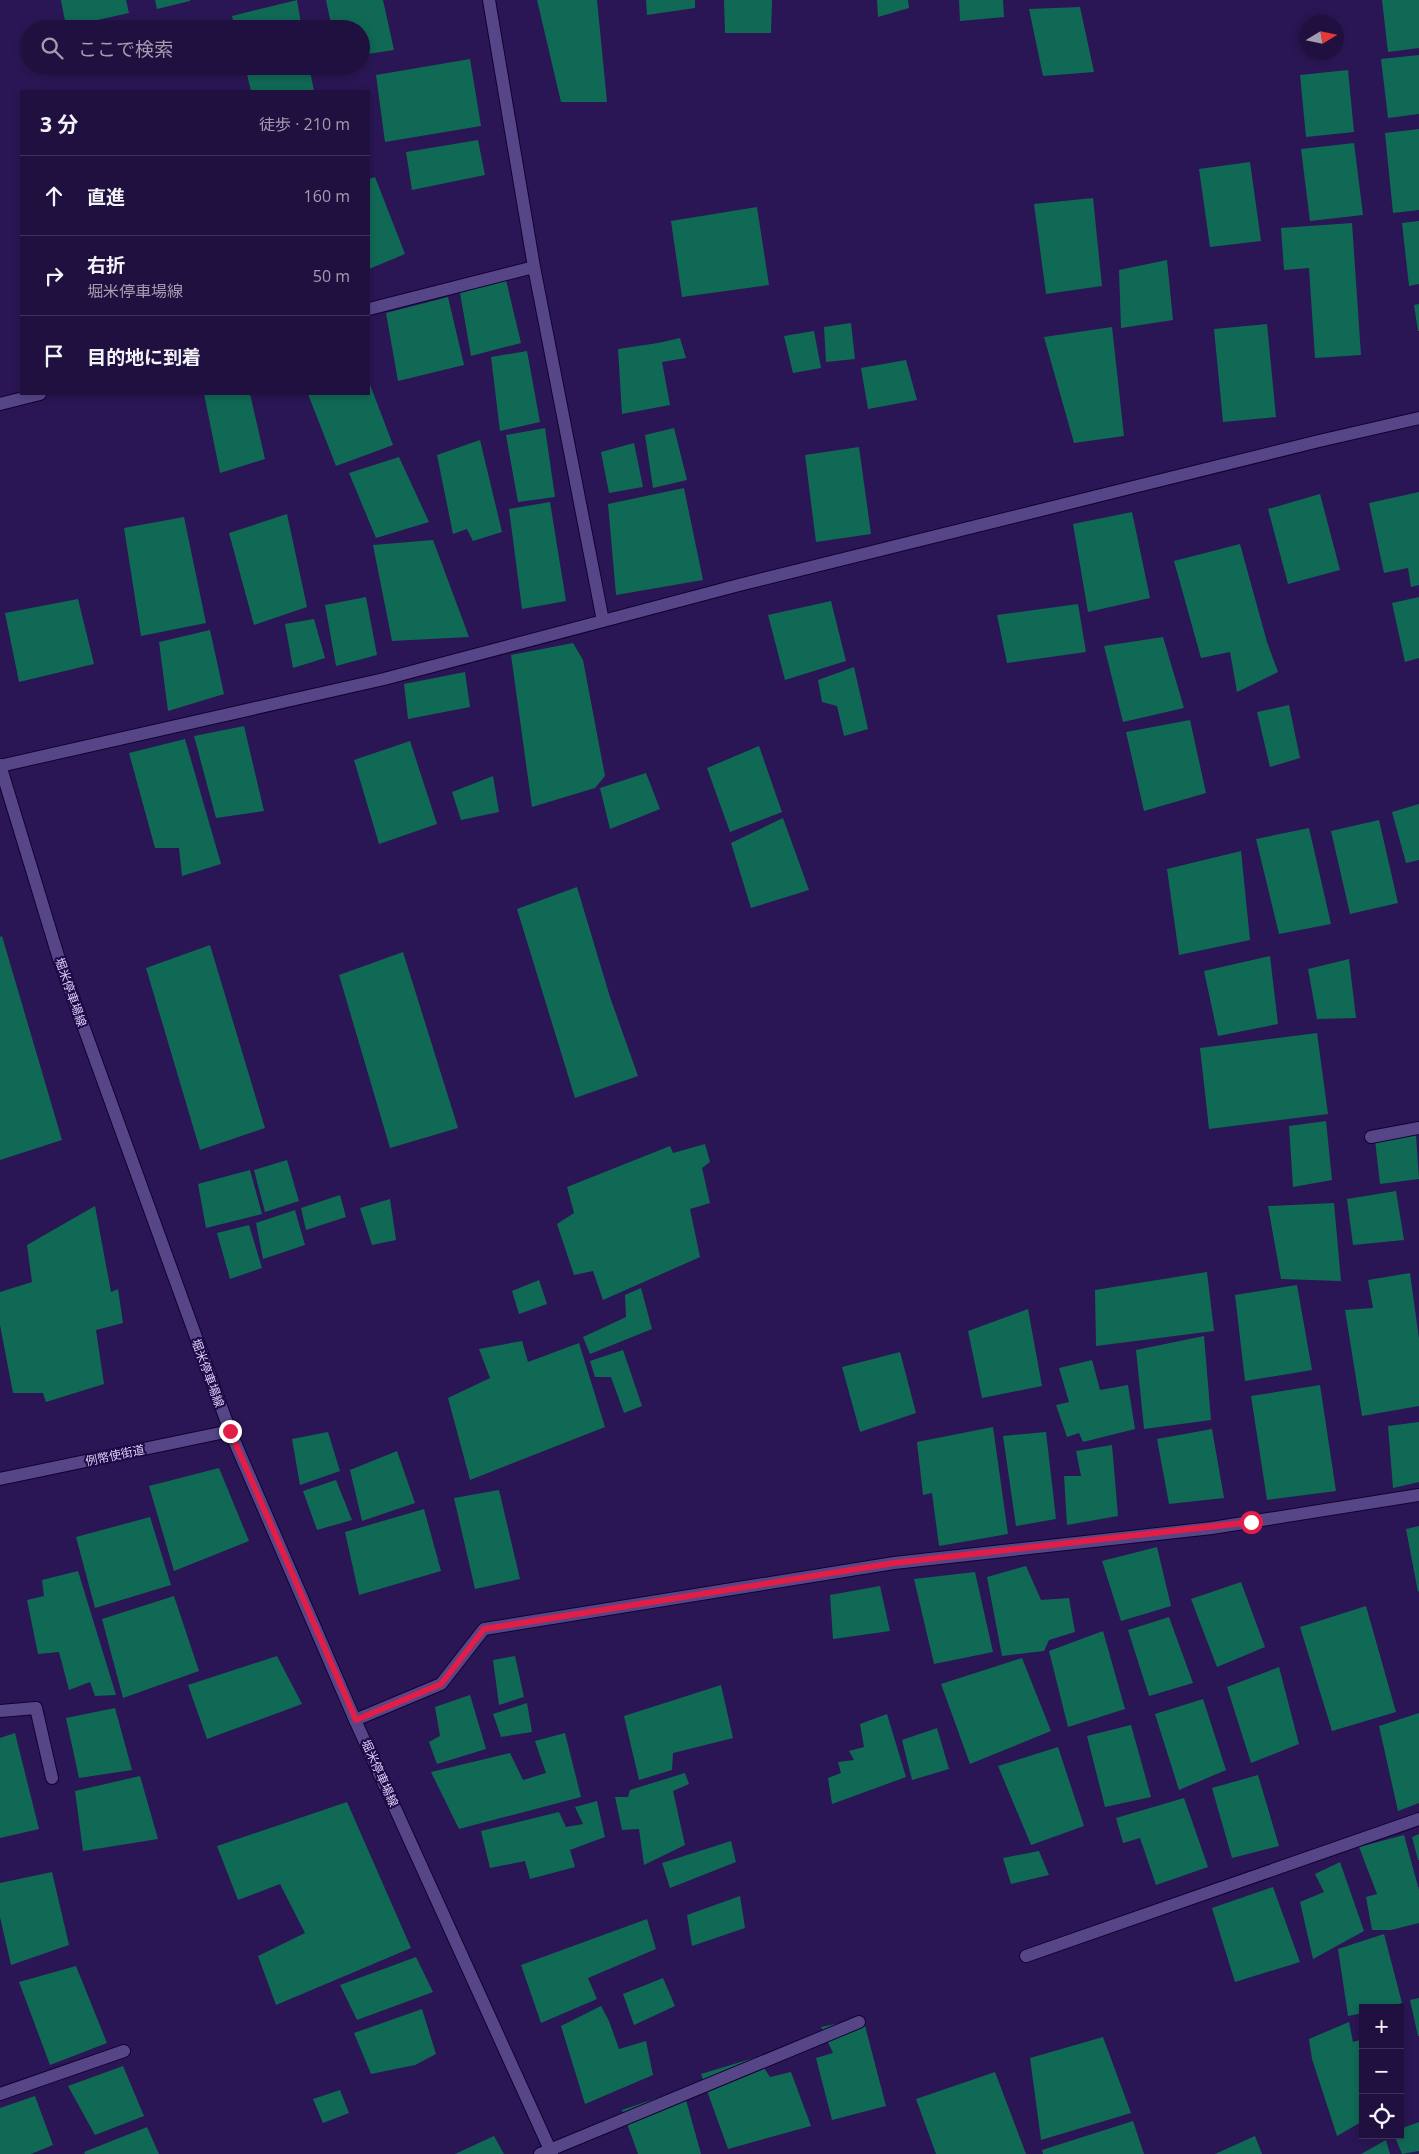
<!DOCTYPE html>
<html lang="ja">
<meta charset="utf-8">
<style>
body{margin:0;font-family:"Open Sans","Noto Sans JP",sans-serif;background:#2d1e4a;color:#f1f3f6}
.controls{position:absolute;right:15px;bottom:15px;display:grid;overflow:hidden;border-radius:0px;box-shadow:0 2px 8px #0003}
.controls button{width:45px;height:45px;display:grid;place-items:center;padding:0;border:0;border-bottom:1px solid #3d3059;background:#20103f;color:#f1f3f6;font:25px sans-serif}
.compass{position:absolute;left:1299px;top:15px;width:45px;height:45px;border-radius:50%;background:#20103f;box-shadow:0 2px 8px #0003;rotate:80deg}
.stop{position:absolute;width:15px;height:15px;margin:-11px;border:4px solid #e11d48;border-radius:50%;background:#fff}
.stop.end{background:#e11d48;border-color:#fff;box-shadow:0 1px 5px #0008}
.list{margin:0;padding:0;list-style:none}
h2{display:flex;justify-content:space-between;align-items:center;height:65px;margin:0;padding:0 20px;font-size:21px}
h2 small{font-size:16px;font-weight:400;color:#a29db0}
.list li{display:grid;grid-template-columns:32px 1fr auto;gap:15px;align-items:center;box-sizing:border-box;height:80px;padding:0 20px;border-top:1px solid #3d3059}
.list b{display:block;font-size:19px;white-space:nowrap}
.list p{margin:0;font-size:16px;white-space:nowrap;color:#a29db0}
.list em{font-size:16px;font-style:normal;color:#a29db0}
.icon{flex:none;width:28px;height:28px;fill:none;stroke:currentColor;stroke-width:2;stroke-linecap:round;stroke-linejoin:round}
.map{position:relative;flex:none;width:1419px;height:2154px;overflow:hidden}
.search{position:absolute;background:#20103f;box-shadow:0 2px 8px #0003;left:20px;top:20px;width:350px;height:55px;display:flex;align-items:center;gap:12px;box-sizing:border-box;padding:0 18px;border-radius:28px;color:#a29db0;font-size:19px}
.panel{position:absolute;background:#20103f;box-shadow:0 2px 8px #0003;left:20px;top:90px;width:350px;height:305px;border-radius:0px}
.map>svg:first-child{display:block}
</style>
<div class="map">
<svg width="1419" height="2154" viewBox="0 0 1419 2154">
<rect width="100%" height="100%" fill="#2a1654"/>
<path fill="#106955" d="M 61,0 L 126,0 L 129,13 L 66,27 Z
M 155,0 L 190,0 L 190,1 L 157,9 Z
M 297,0 L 302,29 L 235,29 L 232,16 Z
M 326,0 L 383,0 L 394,50 L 361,55 L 361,29 L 332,29 Z
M 537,0 L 597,0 L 607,102 L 561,102 Z
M 646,0 L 695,0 L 695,8 L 647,15 Z
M 724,0 L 772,0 L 771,33 L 725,33 Z
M 877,0 L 908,0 L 909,8 L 878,17 Z
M 959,0 L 1003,0 L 1004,17 L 960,21 Z
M 1382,0 L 1419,0 L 1419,48 L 1388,52 Z
M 1080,7 L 1094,72 L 1043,76 L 1029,9 Z
M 1419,55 L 1419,114 L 1388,118 L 1381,59 Z
M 470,59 L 481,126 L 385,142 L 376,75 Z
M 245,66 L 309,66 L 314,91 L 251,91 Z
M 1348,70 L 1354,132 L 1306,137 L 1300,75 Z
M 1419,129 L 1419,210 L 1393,213 L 1385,133 Z
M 478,140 L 485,175 L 412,190 L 406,152 Z
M 1354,143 L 1363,215 L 1310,221 L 1301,149 Z
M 1250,162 L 1261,241 L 1210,247 L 1199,169 Z
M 375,177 L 405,254 L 369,269 L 369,179 Z
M 1093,198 L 1102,286 L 1046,294 L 1034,204 Z
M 757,207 L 769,285 L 682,297 L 671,221 Z
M 1419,221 L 1419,284 L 1409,286 L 1402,223 Z
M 1352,223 L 1361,355 L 1315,358 L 1309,268 L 1284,270 L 1281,228 Z
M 1167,260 L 1173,320 L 1121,328 L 1119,270 Z
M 506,280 L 521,343 L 471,356 L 460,293 Z
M 448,297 L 464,365 L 398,381 L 386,313 Z
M 1419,304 L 1419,331 L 1418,331 L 1414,305 Z
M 851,323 L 855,359 L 826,362 L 824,327 Z
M 1267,324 L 1276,417 L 1223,422 L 1214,329 Z
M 1112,327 L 1124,436 L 1074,443 L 1044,337 Z
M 814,331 L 821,368 L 793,373 L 784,336 Z
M 680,338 L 686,358 L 662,362 L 670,405 L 622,414 L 618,349 L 658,343 Z
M 527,351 L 540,422 L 500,431 L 491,357 Z
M 906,360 L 917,400 L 868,409 L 861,368 Z
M 369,382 L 393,445 L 336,466 L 308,394 L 369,394 Z
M 204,394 L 250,394 L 265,459 L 220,473 Z
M 545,428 L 555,497 L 518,502 L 506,435 Z
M 674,428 L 687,480 L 653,488 L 645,435 Z
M 480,440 L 502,532 L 473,541 L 467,529 L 453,534 L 437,455 Z
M 634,443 L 643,487 L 609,493 L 601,452 Z
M 859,447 L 871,534 L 816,542 L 805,455 Z
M 399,457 L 429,522 L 376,538 L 349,473 Z
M 684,488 L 703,580 L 616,595 L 608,504 Z
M 1419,492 L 1419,585 L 1411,587 L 1408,568 L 1384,573 L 1369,503 Z
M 1320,494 L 1340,570 L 1288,584 L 1268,509 Z
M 550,502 L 566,601 L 522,609 L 509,509 Z
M 1132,512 L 1150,598 L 1088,612 L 1073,524 Z
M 287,514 L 307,607 L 254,625 L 229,533 Z
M 184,517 L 206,623 L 141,636 L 124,528 Z
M 433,540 L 469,637 L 392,641 L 373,545 Z
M 1240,544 L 1267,642 L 1278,672 L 1237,692 L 1230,652 L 1201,658 L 1174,561 Z
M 366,597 L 377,655 L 336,666 L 325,605 Z
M 1419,597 L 1419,658 L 1405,662 L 1392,603 Z
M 78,599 L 94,664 L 19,682 L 5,613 Z
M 831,601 L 846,661 L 785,680 L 768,615 Z
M 1078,604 L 1086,652 L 1007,663 L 997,615 Z
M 314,619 L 325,658 L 293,668 L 285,624 Z
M 210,630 L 224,694 L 168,711 L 159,642 Z
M 1163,637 L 1184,708 L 1123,722 L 1104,646 Z
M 573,643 L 583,660 L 605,776 L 595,788 L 532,807 L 511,655 Z
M 854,667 L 868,729 L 844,736 L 837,706 L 822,702 L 818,680 Z
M 465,672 L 470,707 L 408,719 L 404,684 Z
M 1289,705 L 1300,758 L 1270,767 L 1257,712 Z
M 1190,720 L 1206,793 L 1144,811 L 1126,732 Z
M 244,726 L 264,811 L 216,818 L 194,736 Z
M 185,739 L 221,864 L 182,876 L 179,848 L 155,848 L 129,753 Z
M 410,741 L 437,824 L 379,844 L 354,760 Z
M 759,746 L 782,812 L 730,832 L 707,768 Z
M 646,773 L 660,809 L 610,829 L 600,788 Z
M 493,776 L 499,812 L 461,820 L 452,792 Z
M 1419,804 L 1419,860 L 1406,863 L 1392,812 Z
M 783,818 L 809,890 L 751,908 L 731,843 Z
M 1379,820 L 1398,903 L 1350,914 L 1331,831 Z
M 1309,828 L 1331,924 L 1279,934 L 1256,839 Z
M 1241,851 L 1250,940 L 1179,955 L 1167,869 Z
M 577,887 L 610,997 L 638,1076 L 575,1098 L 517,909 Z
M 2,936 L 62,1140 L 0,1160 L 0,937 Z
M 210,945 L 265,1128 L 200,1150 L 146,968 Z
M 403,952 L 458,1128 L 390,1148 L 339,975 Z
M 1270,956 L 1278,1024 L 1218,1036 L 1204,971 Z
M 1349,959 L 1356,1018 L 1317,1019 L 1308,969 Z
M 1317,1033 L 1328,1114 L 1209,1129 L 1200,1048 Z
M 1326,1121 L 1332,1180 L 1293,1187 L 1289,1126 Z
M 1416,1135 L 1419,1179 L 1380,1184 L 1375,1140 Z
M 705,1144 L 710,1162 L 702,1168 L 710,1203 L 690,1209 L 700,1257 L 603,1300 L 593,1271 L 574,1275 L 557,1224 L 574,1213 L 567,1187 L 670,1146 L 673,1153 Z
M 287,1160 L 299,1201 L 265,1212 L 254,1170 Z
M 250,1170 L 262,1214 L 206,1228 L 198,1184 Z
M 1396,1191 L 1404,1240 L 1353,1245 L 1347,1199 Z
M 340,1195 L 346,1217 L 306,1230 L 301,1208 Z
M 390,1199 L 396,1240 L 372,1245 L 360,1208 Z
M 1334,1203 L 1341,1281 L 1281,1279 L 1268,1206 Z
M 95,1206 L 111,1292 L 118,1289 L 123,1323 L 96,1330 L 104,1384 L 46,1402 L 43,1393 L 13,1393 L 0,1325 L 0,1292 L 32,1282 L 27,1245 Z
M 295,1210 L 305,1245 L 263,1259 L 256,1223 Z
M 249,1225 L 262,1268 L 230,1279 L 217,1233 Z
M 1207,1272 L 1214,1331 L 1096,1346 L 1095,1290 Z
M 1410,1273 L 1419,1339 L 1419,1406 L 1362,1416 L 1345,1310 L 1373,1308 L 1368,1280 Z
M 539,1280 L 547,1304 L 519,1314 L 512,1291 Z
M 1297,1285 L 1312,1370 L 1245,1381 L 1235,1295 Z
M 641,1288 L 652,1329 L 590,1354 L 583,1337 L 626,1317 L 625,1295 Z
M 1028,1309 L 1042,1386 L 982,1398 L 968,1331 Z
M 1204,1336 L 1211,1420 L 1144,1429 L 1136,1350 Z
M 522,1341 L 528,1362 L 579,1343 L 605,1427 L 470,1480 L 448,1398 L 490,1378 L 479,1349 Z
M 623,1350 L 642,1406 L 624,1413 L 611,1377 L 595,1377 L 590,1361 Z
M 900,1352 L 916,1413 L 860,1432 L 842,1367 Z
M 1092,1360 L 1100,1390 L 1128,1385 L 1135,1429 L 1083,1442 L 1079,1433 L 1067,1437 L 1056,1405 L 1069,1402 L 1059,1368 Z
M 1320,1385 L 1336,1491 L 1267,1500 L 1251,1396 Z
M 1419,1422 L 1419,1482 L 1393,1488 L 1388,1426 Z
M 993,1427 L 1008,1534 L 939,1546 L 932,1493 L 923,1495 L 917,1442 Z
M 1212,1429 L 1224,1498 L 1169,1504 L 1157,1439 Z
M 328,1432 L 340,1471 L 300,1485 L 292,1439 Z
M 1046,1432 L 1056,1519 L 1016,1526 L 1003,1436 Z
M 1112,1445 L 1118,1516 L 1067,1525 L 1064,1476 L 1081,1476 L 1076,1451 Z
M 397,1451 L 415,1503 L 362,1521 L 350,1470 Z
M 219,1468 L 249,1541 L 174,1571 L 149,1486 Z
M 336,1480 L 352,1520 L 317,1530 L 303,1491 Z
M 499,1490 L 520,1579 L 475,1589 L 454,1498 Z
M 424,1509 L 441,1571 L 359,1595 L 345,1532 Z
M 150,1517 L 171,1585 L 95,1608 L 76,1537 Z
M 1419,1526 L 1419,1591 L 1418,1592 L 1406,1529 Z
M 1157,1547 L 1171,1606 L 1121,1621 L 1102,1561 Z
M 1026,1566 L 1041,1600 L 1069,1598 L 1075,1632 L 1049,1640 L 1044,1651 L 1002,1656 L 987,1577 Z
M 78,1571 L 116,1695 L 95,1696 L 90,1682 L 69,1690 L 59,1652 L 38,1654 L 27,1600 L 44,1596 L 42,1580 Z
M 975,1572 L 993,1652 L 934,1664 L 914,1579 Z
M 1241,1582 L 1265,1647 L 1217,1667 L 1191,1599 Z
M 880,1586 L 890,1631 L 833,1639 L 830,1595 Z
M 174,1596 L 199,1671 L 123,1698 L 102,1619 Z
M 1366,1606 L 1396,1712 L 1332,1731 L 1300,1627 Z
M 1169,1617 L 1193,1683 L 1149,1696 L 1128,1630 Z
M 1103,1631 L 1125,1709 L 1068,1727 L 1049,1651 Z
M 277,1656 L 302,1704 L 207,1739 L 188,1685 Z
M 515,1656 L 524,1697 L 499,1705 L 493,1660 Z
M 1022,1658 L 1051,1731 L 970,1764 L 941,1684 Z
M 1279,1667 L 1299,1744 L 1251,1763 L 1227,1687 Z
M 721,1685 L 733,1738 L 673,1753 L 672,1770 L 639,1780 L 624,1716 Z
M 470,1695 L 486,1749 L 437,1764 L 429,1742 L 440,1736 L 435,1707 Z
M 1203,1699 L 1226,1770 L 1179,1790 L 1155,1714 Z
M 527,1703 L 532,1732 L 501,1737 L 493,1714 Z
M 115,1708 L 132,1770 L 79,1778 L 66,1718 Z
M 1419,1713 L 1419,1803 L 1398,1811 L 1379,1726 Z
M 887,1714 L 906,1777 L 832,1804 L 828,1778 L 841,1773 L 838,1762 L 854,1760 L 849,1751 L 864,1747 L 860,1724 Z
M 1131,1725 L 1151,1797 L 1105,1807 L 1087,1736 Z
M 937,1728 L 949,1769 L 912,1780 L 902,1740 Z
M 15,1733 L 39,1829 L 0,1838 L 0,1738 Z
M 565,1733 L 581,1797 L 459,1829 L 431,1772 L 510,1753 L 523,1780 L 546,1773 L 535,1741 Z
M 1058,1747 L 1084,1826 L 1031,1845 L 998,1766 Z
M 685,1773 L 689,1784 L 673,1791 L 685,1845 L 644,1865 L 639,1829 L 622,1830 L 615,1797 L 628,1797 L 630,1790 Z
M 1258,1775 L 1279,1846 L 1232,1858 L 1212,1788 Z
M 140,1776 L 158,1839 L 83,1851 L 75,1791 Z
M 1184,1798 L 1208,1867 L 1156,1885 L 1140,1838 L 1123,1843 L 1116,1818 Z
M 597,1801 L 605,1837 L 570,1850 L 575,1867 L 530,1879 L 525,1861 L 490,1868 L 481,1831 L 559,1812 L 566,1827 L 583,1824 L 575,1807 Z
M 347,1802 L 411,1948 L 276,2005 L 258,1956 L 305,1933 L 280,1884 L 238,1900 L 217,1846 Z
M 1419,1834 L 1419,1860 L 1418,1860 L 1412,1837 Z
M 1404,1835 L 1419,1890 L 1419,1923 L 1391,1930 L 1372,1930 L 1366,1897 L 1377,1894 L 1359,1847 Z
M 731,1841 L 736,1862 L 670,1888 L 662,1863 Z
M 1039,1851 L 1049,1875 L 1011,1884 L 1003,1858 Z
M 1340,1862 L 1364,1931 L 1313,1959 L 1300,1902 L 1324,1892 L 1315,1874 Z
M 52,1872 L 69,1945 L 11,1965 L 0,1917 L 0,1883 Z
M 1273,1887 L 1300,1962 L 1235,1982 L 1212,1908 Z
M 740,1896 L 745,1928 L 692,1946 L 687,1915 Z
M 647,1919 L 656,1949 L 588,1978 L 597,1999 L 541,2023 L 521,1965 Z
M 1384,1934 L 1402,2003 L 1383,2008 L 1363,2008 L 1363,2013 L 1348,2016 L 1338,1949 Z
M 416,1957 L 433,1992 L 357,2020 L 340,1985 Z
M 76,1966 L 107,2043 L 50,2065 L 19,1982 Z
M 663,1978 L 675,2006 L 634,2025 L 623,1994 Z
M 1419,1998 L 1419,2036 L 1418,2036 L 1410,2000 Z
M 601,2006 L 609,2021 L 619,2049 L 646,2041 L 653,2075 L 585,2104 L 561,2026 Z
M 422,2009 L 436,2054 L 415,2065 L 371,2074 L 354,2033 Z
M 863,2018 L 886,2106 L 832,2120 L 816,2058 L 833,2053 L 821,2027 Z
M 1349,2022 L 1353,2042 L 1363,2039 L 1363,2121 L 1337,2136 L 1312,2059 L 1309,2039 Z
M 1103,2037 L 1131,2113 L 1041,2140 L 1030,2058 Z
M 757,2057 L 770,2077 L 791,2072 L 811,2126 L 728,2149 L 701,2074 Z
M 123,2066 L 144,2116 L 95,2135 L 68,2086 Z
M 995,2072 L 1026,2154 L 936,2154 L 916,2099 Z
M 683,2089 L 701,2154 L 638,2154 L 622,2110 Z
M 340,2090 L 349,2113 L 323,2123 L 313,2099 Z
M 35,2096 L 53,2145 L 31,2154 L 0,2154 L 0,2108 Z
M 1133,2121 L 1144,2154 L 1043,2154 L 1042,2150 Z
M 1419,2122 L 1419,2151 L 1402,2154 L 1394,2135 L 1400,2135 L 1400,2129 Z
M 147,2127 L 159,2154 L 85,2154 L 84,2152 Z
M 494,2136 L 504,2154 L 455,2154 Z
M 1255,2136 L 1262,2154 L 1215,2154 Z
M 1386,2140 L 1390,2154 L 1361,2154 Z"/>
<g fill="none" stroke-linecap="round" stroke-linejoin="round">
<defs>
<path id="street" d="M 489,0 L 534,267 L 603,621
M 369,309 L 534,267
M 0,404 L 40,394
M 0,766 L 384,679 L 739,585 L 1319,441 L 1419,418
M 1371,1137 L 1419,1128
M 0,1711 L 36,1708 L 52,1778
M 355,1720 L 441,1684 L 484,1629 L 894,1563 L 1212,1528 L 1419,1495
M 1026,1956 L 1419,1819
M 0,2094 L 124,2051
M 540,2154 L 859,2022"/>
<path id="secondary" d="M 0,765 L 59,959 L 230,1431 L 355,1720 L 552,2154
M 0,1479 L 230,1431"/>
</defs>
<use href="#street" stroke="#12022f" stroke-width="14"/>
<use href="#secondary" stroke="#12022f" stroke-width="14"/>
<use href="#street" stroke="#564688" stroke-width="12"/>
<use href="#secondary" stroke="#564688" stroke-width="12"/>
</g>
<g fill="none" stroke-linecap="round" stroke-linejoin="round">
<path stroke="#e11d48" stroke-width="6" d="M 230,1431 L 356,1720 L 441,1684 L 484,1629 L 894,1563 L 1251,1522"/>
</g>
<g text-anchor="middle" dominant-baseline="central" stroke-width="4" stroke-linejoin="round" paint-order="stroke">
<g font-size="12" fill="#d9d3f9" stroke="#210948">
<text transform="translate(71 992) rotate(71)">堀米停車場線</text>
<text transform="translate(208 1373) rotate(70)">堀米停車場線</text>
<text transform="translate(115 1455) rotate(-12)">例幣使街道</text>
<text transform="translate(380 1773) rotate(66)">堀米停車場線</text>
</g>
</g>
</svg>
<div class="controls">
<button>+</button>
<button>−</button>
<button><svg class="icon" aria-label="locate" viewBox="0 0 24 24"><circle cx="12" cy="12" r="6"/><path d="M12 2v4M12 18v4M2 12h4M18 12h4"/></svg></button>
</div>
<svg class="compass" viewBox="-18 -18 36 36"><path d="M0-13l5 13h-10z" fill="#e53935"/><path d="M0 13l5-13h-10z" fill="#a29db0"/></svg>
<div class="stop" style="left:1251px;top:1522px"></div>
<div class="stop end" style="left:230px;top:1431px"></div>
<div class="search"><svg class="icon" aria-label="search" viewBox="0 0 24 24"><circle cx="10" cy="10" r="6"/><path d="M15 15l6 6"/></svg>ここで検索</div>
<section class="panel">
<h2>3 分<small>徒歩 · 210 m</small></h2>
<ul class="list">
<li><svg class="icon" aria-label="ahead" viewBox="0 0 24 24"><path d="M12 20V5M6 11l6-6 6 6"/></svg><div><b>直進</b></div><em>160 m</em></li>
<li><svg class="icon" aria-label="right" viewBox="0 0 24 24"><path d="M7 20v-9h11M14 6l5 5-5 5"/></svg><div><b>右折</b><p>堀米停車場線</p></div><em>50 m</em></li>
<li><svg class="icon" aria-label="arrive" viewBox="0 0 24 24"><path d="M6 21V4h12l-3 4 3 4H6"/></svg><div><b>目的地に到着</b></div></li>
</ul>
</section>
</div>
